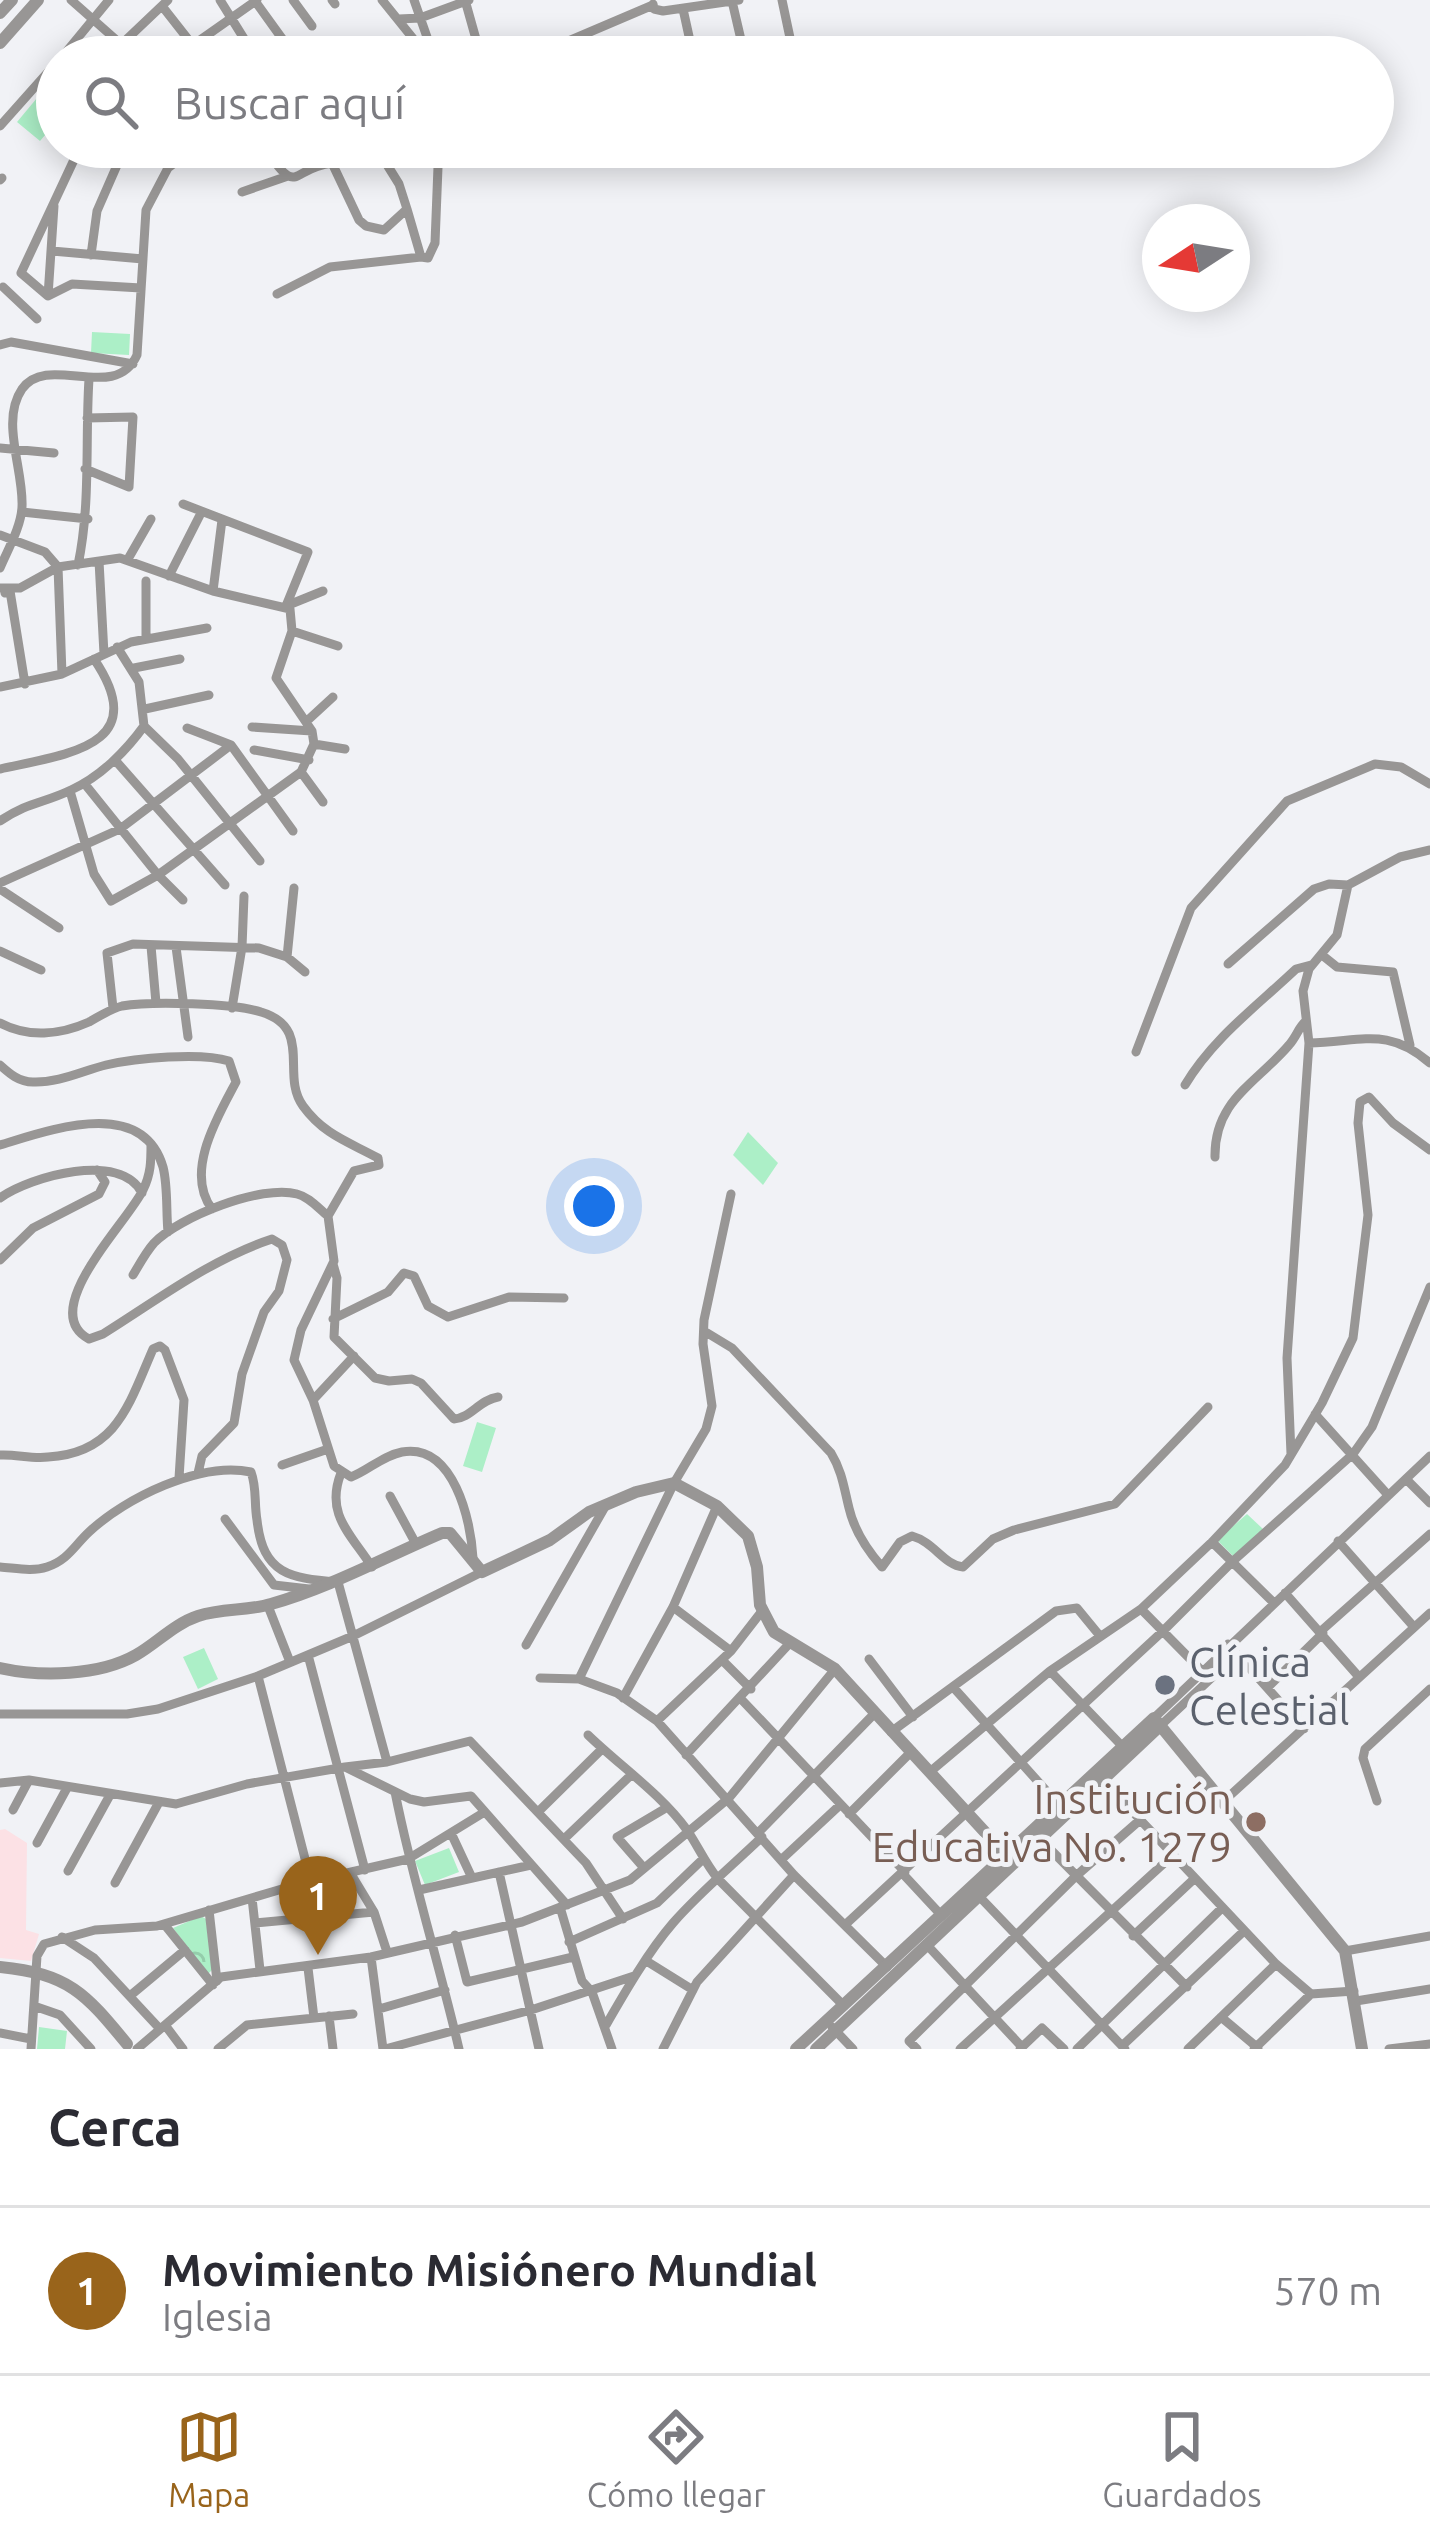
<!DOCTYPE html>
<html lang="es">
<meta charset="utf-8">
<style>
body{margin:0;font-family:Ubuntu,sans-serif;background:#f2f2f3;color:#2b2b33}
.compass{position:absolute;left:1142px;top:204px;width:108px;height:108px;border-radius:50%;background:#fff;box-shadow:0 6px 30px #0003;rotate:258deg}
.you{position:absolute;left:594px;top:1206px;width:42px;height:42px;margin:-30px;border:9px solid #fff;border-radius:50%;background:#1a73e8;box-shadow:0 0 0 18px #1a73e833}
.badge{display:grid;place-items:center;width:78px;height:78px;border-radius:50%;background:#99641b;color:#fff;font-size:39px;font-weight:700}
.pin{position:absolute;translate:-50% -99px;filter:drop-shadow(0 3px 6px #0008)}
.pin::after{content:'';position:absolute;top:63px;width:42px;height:36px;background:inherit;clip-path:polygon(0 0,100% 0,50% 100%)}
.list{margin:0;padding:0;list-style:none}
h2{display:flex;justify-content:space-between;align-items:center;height:156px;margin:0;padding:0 48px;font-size:51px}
h2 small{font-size:39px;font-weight:400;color:#7c7c81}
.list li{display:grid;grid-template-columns:78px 1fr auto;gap:36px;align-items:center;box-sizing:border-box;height:168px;padding:0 48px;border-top:3px solid #e1e1e2}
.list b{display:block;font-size:45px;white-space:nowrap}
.list p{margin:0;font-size:39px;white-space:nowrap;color:#7c7c81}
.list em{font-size:39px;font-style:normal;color:#7c7c81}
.icon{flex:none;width:66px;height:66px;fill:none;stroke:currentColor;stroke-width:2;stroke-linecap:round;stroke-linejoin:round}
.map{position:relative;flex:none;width:1430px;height:2049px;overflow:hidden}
.search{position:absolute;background:#fff;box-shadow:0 6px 30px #0003;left:36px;right:36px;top:36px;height:132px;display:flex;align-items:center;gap:30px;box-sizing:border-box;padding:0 42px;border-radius:66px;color:#7c7c81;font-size:45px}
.sheet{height:324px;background:#fff}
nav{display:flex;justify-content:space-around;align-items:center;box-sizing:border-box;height:168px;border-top:3px solid #e1e1e2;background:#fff;font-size:33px;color:#7c7c81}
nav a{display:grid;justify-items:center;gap:6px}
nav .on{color:#99641b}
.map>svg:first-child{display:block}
</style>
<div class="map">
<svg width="1430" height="2049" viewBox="0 0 1430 2049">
<defs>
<pattern id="park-crowns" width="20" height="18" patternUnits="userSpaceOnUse" patternTransform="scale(3)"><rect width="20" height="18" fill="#acefc7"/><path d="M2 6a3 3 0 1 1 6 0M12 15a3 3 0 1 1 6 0" fill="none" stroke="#94cdab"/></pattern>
</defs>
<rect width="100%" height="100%" fill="#f1f2f6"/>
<path fill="#fce1e5" d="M 5,1829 L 27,1843 L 26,1930 L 39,1934 L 31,1961 L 0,1958 L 0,1830 Z"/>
<path fill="url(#park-crowns)" d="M 201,1916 L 206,1919 L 212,1970 L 208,1974 L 173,1928 Z"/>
<path fill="#acefc7" d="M 47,86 L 57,95 L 57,121 L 40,141 L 17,122 Z
M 92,332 L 130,334 L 129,355 L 91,353 Z
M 748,1132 L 778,1163 L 763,1185 L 733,1155 Z
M 477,1422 L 496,1428 L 482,1472 L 463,1466 Z
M 1247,1514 L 1263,1529 L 1233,1556 L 1217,1540 Z
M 204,1648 L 218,1679 L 198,1689 L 183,1657 Z
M 449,1848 L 459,1872 L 425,1885 L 415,1861 Z
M 39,2027 L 67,2031 L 65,2049 L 37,2049 Z"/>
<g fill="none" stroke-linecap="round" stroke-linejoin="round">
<path stroke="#989695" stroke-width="9" d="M 71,0 L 122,45
M 220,0 L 253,53 L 249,57
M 293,0 L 312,26
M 332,0 L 335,4
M 382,0 L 428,57
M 414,0 L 434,57
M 465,0 L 481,57
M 782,0 L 793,52
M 255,1 L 286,44
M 732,1 L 745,57
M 653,4 L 654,9 L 663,11 L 739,0
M 162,6 L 202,57
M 683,9 L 692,50
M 399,19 L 420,18 L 469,0
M 62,57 L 109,0
M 108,57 L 168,0
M 176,57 L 257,0
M 531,57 L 653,5
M 0,126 L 57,62
M 153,147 L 168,168
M 264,147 C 300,200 289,168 332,163 L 359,220 L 366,226 L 384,230 L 407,209 L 399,184 L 376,147
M 315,147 L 324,163
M 0,180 L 2,178
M 242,192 L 288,176
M 407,209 L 421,257 L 428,258 L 435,243 L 438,167 L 427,147
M 52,251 L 143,259
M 91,255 L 97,211 L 125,147
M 3,287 L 37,319
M 277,294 L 330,267 L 421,257
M 48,296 L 21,273 L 80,147
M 48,296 L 72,284 L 141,288
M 48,296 L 54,206
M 0,345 L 11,342 L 133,364
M 0,448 L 54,453
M 85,469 L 129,487 L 133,417 L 87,418
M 183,504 L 308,552 L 286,606
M 22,512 L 88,519
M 0,535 L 45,552 L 58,567 L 62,674
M 128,559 L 151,519
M 99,561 L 104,654
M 78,565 C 91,503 85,441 89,379
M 0,568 C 8,549 21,527 22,507 C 24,470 0,421 22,389 C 48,352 115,404 137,355 L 146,210 L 168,168 L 196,147
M 169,576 L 201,513
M 146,581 L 146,638
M 0,588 L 20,588 L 58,567 L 120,558 L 213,591 L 290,609 L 292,631 L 276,678 L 312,731 L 314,744 L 301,772 L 158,875 L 111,901 L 94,874 L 70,791
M 213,591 L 222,520
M 5,593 L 10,591 L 25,684
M 286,606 L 323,591
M 292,631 L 338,646
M 134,668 L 180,659
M 0,687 L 62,674 L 131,642 L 207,628
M 145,709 L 209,695
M 308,720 L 333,697
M 144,726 L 178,759 L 260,861
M 252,727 L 312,731
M 187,728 L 231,745 L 293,831
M 314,744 L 345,749
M 254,750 L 309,760
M 115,760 L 225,885
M 0,769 C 68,754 153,746 94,659
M 301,772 L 323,802
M 84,783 L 158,875 L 183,900
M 0,821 C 30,801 42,804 71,790 C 100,777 126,751 144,726 L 139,682 L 117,647
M 0,883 L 120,829 L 231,745
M 0,889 L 59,928
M 151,946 L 156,1003
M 176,947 L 188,1037
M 0,951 L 41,970
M 1322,955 L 1337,967 L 1393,972 L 1410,1045
M 287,957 L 294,888
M 1228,964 L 1314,889 L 1329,884 L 1348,885
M 113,1008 L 107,953 L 133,944 L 259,948 L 287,957 L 305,972
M 232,1008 L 242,947 L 244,896
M 0,1023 C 28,1038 60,1035 89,1022 C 100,1016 110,1009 122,1006 C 151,1001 234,1003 261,1012 C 314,1028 280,1075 303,1106 C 324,1135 349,1142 378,1158 L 379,1165 L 354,1171 L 328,1216
M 1309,1043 C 1362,1042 1387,1026 1430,1063
M 1136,1052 L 1191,908 L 1287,801 L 1375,764 L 1401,767 L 1430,784
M 0,1065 C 10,1074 19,1082 33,1082 C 59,1083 82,1071 106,1065 C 136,1058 201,1052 229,1061 L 236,1082 C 218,1116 184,1172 212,1209
M 1185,1085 C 1213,1038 1257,1006 1296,969 L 1311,965
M 151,1144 C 151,1161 151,1174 143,1190 C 127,1223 36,1311 89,1339 L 103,1334 C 156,1301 211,1259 272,1239 L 282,1245 L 287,1260 L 279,1291 L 264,1312 L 242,1374 L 234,1423 L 202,1456 L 198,1473
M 0,1145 C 50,1130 142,1096 163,1167 C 168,1186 166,1212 168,1232
M 1215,1157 C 1214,1100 1257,1083 1289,1045 C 1297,1036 1298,1028 1306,1021
M 0,1198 C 31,1176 121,1151 142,1193
M 0,1260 L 33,1228 L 99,1194 L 105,1182 L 97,1170
M 333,1264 L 337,1278 L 334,1337 L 375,1378 L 389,1381 L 412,1379 L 421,1383 L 454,1419 C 471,1418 479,1400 498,1397
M 133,1275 C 139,1265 146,1252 154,1243 C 179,1217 262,1184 297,1194 C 309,1197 318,1208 328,1216 L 334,1261 L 301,1330 L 294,1360 L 313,1400 L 334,1466 L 351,1477 C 369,1470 382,1456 402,1452 C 454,1443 471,1521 473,1558
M 333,1319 L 388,1292 L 404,1273 L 414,1276 L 428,1306 L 448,1317 L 509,1297 L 564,1298
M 704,1331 L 732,1348 L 831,1453 C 842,1471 844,1488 849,1508 C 854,1530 868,1551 882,1567 L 900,1542 L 912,1536 C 934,1542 944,1565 963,1567 L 993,1539 L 1014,1530 L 1115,1504 L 1208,1407
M 313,1400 L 354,1356
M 1315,1414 L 1388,1495
M 1291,1454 L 1287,1358 L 1309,1043 L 1303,991 L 1309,969 L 1337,935 L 1348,885 L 1400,857 L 1430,850
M 0,1455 C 16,1454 31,1459 48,1457 C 117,1453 129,1404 153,1349 L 160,1346 L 165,1350 L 184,1400 L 179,1478
M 282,1465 L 328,1449
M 341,1473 C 325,1514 350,1533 372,1567
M 1407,1480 L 1430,1503
M 390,1496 L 416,1544
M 225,1519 L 274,1585 L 309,1589
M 1338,1541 L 1414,1627
M 1212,1542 L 1274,1603
M 0,1567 C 15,1568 32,1572 47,1567 C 68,1560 74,1546 89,1532 C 125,1498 201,1461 251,1472 C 257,1488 254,1503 257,1520 C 263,1575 290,1578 338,1582 L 387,1762
M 1285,1593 L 1359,1677
M 268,1606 L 290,1662
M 673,1607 L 731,1651
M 1141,1609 L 1201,1670
M 1321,1631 L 1430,1534
M 1228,1644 L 1304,1729
M 526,1645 L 606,1505
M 308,1655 L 365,1870
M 869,1659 L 913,1717
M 722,1660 L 751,1689
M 1050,1671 L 1123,1747
M 258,1676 L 311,1882
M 540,1678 L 579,1679 L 617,1693 L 657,1721 L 794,1875 L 887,1967
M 579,1679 L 674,1483 L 706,1429 L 712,1406 L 703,1344 L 704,1320 L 731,1194
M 953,1687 L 1060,1806
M 1268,1687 L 1323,1633
M 623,1698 L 673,1607 L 717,1506
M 741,1699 L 905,1872
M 0,1714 L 127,1714 L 158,1709 L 258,1676 L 353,1636 L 482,1572
M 1154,1718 L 1430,1456
M 657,1721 L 731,1651 L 762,1611
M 1160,1726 L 1237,1654
M 891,1732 L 1056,1611 L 1077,1608 L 1100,1636
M 588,1735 C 620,1766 661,1794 687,1830 C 698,1846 705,1863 718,1879 L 844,2006
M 686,1755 L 789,1644
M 345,1767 L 387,1762 L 470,1741 L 586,1863 L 623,1919
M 931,1771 L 1050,1671 L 1141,1609 L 1212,1542 L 1285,1465 L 1322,1403 L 1353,1338 L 1368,1215 L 1358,1123 L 1360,1102 L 1369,1097 L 1393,1123 L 1430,1150
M 1098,1775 L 1276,1964 L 1311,1994 L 1354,1991
M 0,1783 L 29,1780 L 176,1804 L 247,1784 L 345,1767 L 410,1799 L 424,1802 L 471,1796 L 567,1905
M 395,1792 C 412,1879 439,1963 459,2049
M 1225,1800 L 1430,1613
M 1377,1801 L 1363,1758 L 1365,1749 L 1430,1689
M 13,1810 L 29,1780
M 539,1811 L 602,1749
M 849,1814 L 912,1751
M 451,1833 L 472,1878
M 758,1833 L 874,1714
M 1036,1835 L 1187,1987
M 564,1839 L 630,1776
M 37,1843 L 67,1788
M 782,1859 L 840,1805
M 644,1868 L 617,1837 L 666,1808
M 68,1871 L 110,1795
M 499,1872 L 539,2049
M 351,1874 L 374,1912 L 387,1952
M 903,1874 L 942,1916
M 115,1883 L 158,1804
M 419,1890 L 531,1865
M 975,1892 L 1125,2049
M 252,1898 L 260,1970
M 560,1907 L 582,1981 L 592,1992 L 612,2049
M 209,1910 L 217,1981
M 255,1923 L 374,1912
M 164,1924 L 213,1985
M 846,1924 L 1163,1631 L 1232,1562 L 1353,1454 L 1372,1427 L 1430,1287
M 455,1935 L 467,1982 L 573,1957
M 1133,1936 L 1194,1879
M 62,1937 L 94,1958 L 160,2029
M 569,1942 L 657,1903 L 702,1860
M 927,1945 L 1022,2047
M 1345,1951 L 1430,1936
M 371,1957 L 383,2049
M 648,1962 L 693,1990
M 308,1968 L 314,2018
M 131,1995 L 185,1950
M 1356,2001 L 1430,1989
M 34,2006 L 60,2015 L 91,2049
M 379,2009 L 445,1990
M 329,2016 L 333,2049
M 1221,2017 L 1258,2048
M 165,2025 L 183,2049
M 606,2025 C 625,1992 648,1952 673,1923 C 700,1892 733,1865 762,1837
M 832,2027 L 853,2049
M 0,2033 L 31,2039
M 1123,2045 L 1244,1931
M 31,2049 L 37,1956 L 44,1944 L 95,1930 L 157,1926 L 299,1884 L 408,1859 L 483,1813
M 137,2049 L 221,1977 L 371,1957 L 522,1922 L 630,1880 L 729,1798 L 835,1669
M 218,2049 L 247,2025 L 353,2014
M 385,2049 L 531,2010 L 634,1976
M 663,2049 L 697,1982 L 794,1875
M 917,2049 L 909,2041 L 1076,1876 L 1140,1820
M 960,2049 L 1172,1856
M 1020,2049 L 1042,2028 L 1064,2049
M 1077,2049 L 1222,1908
M 1188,2049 L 1276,1964
M 1254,2049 L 1311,1994
M 1389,2049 L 1430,2044"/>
<path stroke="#989695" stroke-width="12" d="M 0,13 L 12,0
M 0,43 L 38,0
M 0,1668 C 41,1677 99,1676 136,1655 C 157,1643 174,1624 198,1616 C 221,1608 248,1611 271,1604 C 331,1587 385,1557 442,1533 L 450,1533 L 482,1572 L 550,1540 L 589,1512 L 636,1492 L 674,1483 L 717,1506 L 748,1536 L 757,1567 L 760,1605 L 774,1632 L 835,1669 L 1006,1855
M 0,1967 C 69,1974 85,1993 127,2044
M 796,2049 L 1154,1718 L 1345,1951 L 1362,2049
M 816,2049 L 1160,1726"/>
</g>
<circle fill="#6b7280" stroke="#f1f2f6" stroke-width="4.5" cx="1165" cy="1685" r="12"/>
<circle fill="#8d6e63" stroke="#f1f2f6" stroke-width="4.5" cx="1256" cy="1822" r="12"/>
<g text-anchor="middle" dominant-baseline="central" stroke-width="10" stroke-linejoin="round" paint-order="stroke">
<g font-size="42" fill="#5b616d" stroke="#f1f2f6" text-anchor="start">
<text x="1189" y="1661">Clínica<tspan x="1189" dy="48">Celestial</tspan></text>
</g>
<g font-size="42" fill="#785e54" stroke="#f1f2f6" text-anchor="end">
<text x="1232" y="1798">Institución<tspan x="1232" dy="48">Educativa No. 1279</tspan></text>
</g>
</g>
</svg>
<svg class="compass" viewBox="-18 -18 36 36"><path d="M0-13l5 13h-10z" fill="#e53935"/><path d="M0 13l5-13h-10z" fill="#7c7c81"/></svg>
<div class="you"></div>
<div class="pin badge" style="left:318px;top:1955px">1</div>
<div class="search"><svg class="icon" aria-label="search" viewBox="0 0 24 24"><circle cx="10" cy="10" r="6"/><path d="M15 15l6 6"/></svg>Buscar aquí</div>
</div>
<section class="sheet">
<h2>Cerca<small></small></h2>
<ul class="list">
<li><span class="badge">1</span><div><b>Movimiento Misiónero Mundial</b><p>Iglesia</p></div><em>570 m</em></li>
</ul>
</section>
<nav>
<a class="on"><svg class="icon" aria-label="map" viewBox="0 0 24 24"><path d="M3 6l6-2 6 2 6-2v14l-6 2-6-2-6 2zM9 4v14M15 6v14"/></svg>Mapa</a>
<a><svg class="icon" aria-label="directions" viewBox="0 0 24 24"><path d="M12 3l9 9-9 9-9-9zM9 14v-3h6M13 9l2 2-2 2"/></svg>Cómo llegar</a>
<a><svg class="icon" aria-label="saved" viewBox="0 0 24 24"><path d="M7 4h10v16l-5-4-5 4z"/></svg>Guardados</a>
</nav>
